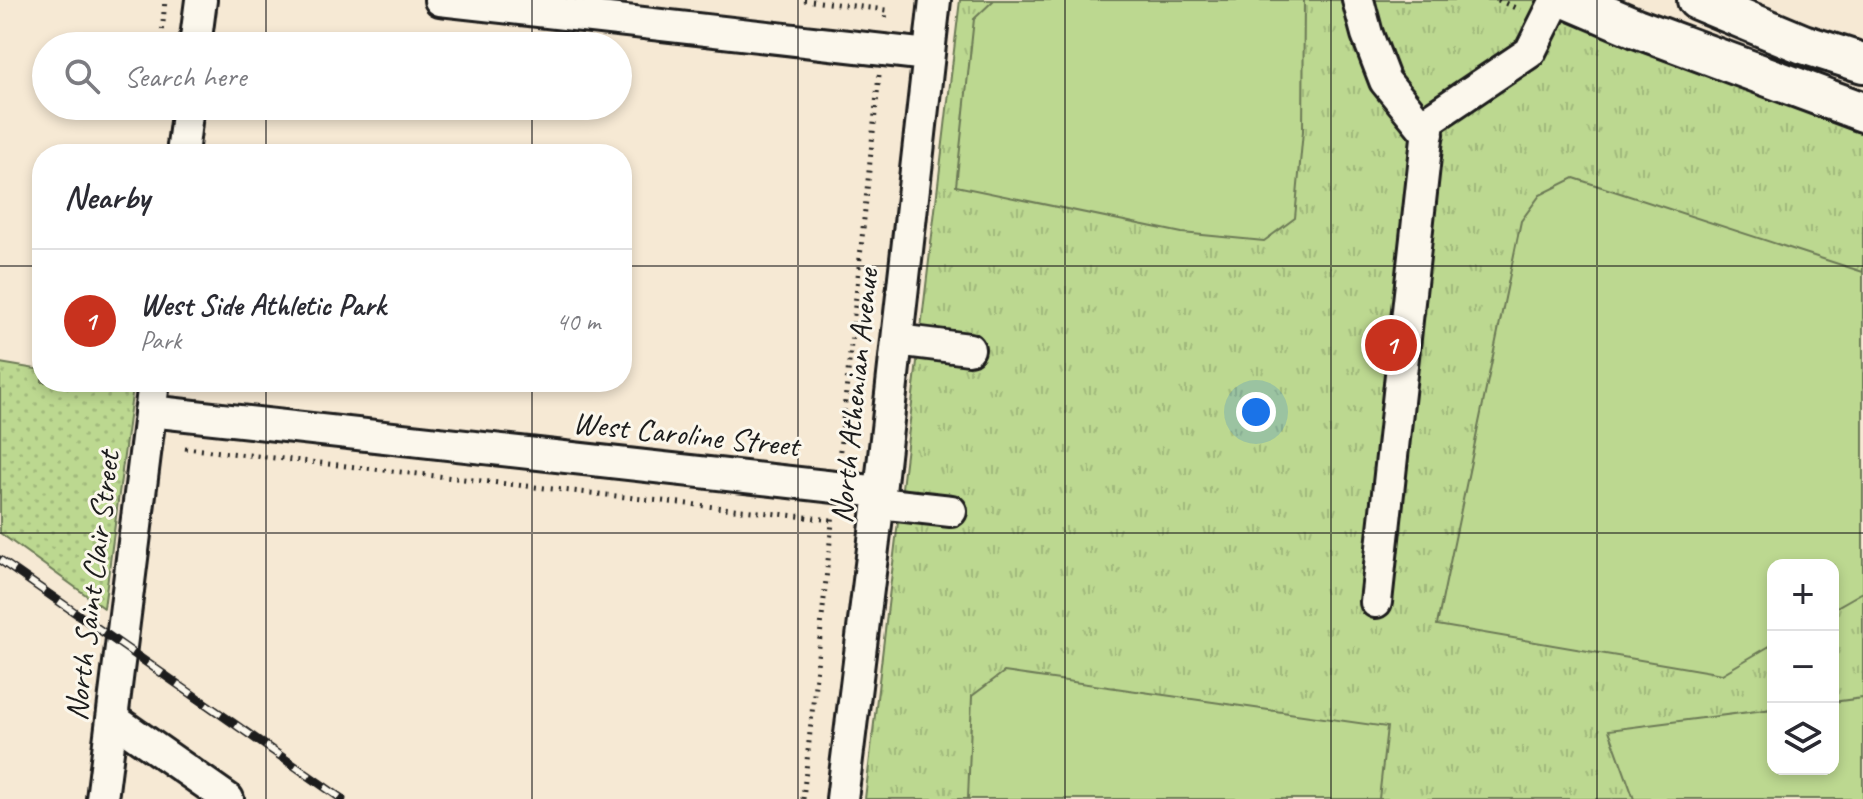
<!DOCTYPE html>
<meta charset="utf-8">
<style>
body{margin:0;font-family:Caveat,sans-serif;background:#f7f7f7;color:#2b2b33}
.controls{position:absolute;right:24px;bottom:24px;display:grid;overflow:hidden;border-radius:16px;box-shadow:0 4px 12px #0003}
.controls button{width:72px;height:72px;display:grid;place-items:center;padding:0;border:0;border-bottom:2px solid #e1e1e2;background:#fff;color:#2b2b33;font:40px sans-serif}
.you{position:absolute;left:1256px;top:412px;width:28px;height:28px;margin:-20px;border:6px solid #fff;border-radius:50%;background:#1a73e8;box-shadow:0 0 0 12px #1a73e833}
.badge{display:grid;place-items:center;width:52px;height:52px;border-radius:50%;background:#c8321e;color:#fff;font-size:26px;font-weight:700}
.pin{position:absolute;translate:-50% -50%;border:4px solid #fff;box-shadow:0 2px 8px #0006}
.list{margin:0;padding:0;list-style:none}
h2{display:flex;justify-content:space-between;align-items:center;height:104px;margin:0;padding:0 32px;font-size:34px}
h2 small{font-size:26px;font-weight:400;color:#7c7c81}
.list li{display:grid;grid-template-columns:52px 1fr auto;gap:24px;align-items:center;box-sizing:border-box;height:144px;padding:0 32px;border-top:2px solid #e1e1e2}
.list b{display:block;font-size:30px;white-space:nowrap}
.list p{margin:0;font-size:26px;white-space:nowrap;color:#7c7c81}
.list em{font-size:26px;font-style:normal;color:#7c7c81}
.icon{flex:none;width:44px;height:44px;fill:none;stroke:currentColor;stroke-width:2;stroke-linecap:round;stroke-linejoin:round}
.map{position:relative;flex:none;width:1863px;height:799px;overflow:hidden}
.search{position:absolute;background:#fff;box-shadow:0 4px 12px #0003;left:32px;top:32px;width:600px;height:88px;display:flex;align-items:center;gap:20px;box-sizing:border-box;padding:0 28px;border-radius:44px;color:#7c7c81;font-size:30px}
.panel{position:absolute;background:#fff;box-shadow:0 4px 12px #0003;left:32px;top:144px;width:600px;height:248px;border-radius:32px}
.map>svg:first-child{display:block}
</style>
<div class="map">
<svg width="1863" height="799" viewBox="0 0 1863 799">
<defs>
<pattern id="grass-dots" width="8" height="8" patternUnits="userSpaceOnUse" patternTransform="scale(2)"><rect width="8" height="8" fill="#bcd890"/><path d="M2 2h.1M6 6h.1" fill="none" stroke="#a1b97c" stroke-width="1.8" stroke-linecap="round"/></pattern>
<pattern id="park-tufts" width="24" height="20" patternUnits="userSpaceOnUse" patternTransform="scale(2)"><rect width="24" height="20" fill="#bcd890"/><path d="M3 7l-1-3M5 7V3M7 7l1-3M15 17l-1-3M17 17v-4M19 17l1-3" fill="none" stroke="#a1b97c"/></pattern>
</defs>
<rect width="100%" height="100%" fill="#f6e9d4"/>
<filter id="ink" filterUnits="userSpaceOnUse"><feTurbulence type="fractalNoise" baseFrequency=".0125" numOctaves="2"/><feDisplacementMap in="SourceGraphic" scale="16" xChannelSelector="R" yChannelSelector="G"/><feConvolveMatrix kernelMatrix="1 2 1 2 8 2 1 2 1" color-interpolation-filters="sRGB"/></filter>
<g filter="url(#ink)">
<path fill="url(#grass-dots)" stroke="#6c7a56" stroke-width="2" d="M 0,363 L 42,370 L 42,382 L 105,382 L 133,387 L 104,608 L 0,533 Z"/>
<path fill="url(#park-tufts)" stroke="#6c7a56" stroke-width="2" fill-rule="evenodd" d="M 960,0 L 1534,0 L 1863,125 L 1863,799 L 865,799 ZM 1773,565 L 1833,565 L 1833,769 L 1773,769 Z"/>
<path fill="#bcd890" stroke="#6c7a56" stroke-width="2" d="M 994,0 L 1304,0 L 1303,131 L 1295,218 L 1264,241 L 1182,233 L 956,186 L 974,19 Z
M 1574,178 L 1863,272 L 1863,592 L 1833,609 L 1833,565 L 1773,565 L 1773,644 L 1722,674 L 1437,625 L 1521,221 L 1540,195 Z
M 1004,672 L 1387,727 L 1379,799 L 968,799 L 972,696 Z
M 1863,698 L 1863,799 L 1634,799 L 1609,730 L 1773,709 L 1773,769 L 1833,769 L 1833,702 Z"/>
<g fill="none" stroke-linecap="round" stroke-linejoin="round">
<defs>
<path id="minor" d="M 440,0 L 928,55
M 1358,0 L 1367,34 L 1385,81 L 1428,134
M 195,46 L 201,0
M 182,154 L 188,106
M 897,340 L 969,349
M 150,411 L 880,492
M 879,503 L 951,511
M 1376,602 L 1429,120 L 1530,52 L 1556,0
M 112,718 L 228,799
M 102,799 L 154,382
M 842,799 L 880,492 L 935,0"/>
<path id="major" d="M 1570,0 L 1636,28 L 1863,112
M 1697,0 L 1803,44 L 1863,63"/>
</defs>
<use href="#minor" stroke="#1c1c1c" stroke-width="36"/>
<use href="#major" stroke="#1c1c1c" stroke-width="44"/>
<path stroke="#1c1c1c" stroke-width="5" stroke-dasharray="2 6" stroke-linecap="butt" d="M 804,0 L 886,10 L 885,21
M 1498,0 L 1520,10
M 161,46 L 165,0
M 185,448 L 832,520
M 839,459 L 879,75
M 803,799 L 833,513"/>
<use href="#minor" stroke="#fbf7ec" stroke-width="30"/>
<use href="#major" stroke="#fbf7ec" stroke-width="38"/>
<defs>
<path id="rail" d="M 0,560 L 342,799"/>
</defs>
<use href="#rail" stroke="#1c1c1c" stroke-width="9"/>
<use href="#rail" stroke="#fbf7ec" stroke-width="6" stroke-dasharray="18" stroke-linecap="butt"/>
</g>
</g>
<path fill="none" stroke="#1c1c1c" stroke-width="2" stroke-opacity="0.55" d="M 266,0 L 266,46M 532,0 L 532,46M 798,0 L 798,799M 1065,0 L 1065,799M 1331,0 L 1331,799M 1597,0 L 1597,799M 266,106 L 266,154M 532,106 L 532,154M 0,266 L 42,266M 622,266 L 1863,266M 266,382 L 266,799M 532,382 L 532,799M 0,533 L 1863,533"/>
<g text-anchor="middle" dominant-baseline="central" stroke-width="6" stroke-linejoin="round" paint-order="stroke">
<g font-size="32" fill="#1c1c1c" stroke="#fbf7ec">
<text transform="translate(854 396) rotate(-84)">North Athenian Avenue</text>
<text transform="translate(686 434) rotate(6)">West Caroline Street</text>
<text transform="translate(92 586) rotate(-83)">North Saint Clair Street</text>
</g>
</g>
</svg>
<div class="controls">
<button>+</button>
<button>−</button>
<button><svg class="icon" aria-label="layers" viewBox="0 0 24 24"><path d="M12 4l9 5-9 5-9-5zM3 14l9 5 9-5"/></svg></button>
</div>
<div class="you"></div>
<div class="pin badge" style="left:1391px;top:345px">1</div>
<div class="search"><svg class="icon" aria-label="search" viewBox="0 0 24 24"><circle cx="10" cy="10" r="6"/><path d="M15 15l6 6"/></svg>Search here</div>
<section class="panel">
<h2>Nearby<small></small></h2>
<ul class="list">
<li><span class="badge">1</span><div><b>West Side Athletic Park</b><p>Park</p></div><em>40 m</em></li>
</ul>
</section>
</div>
